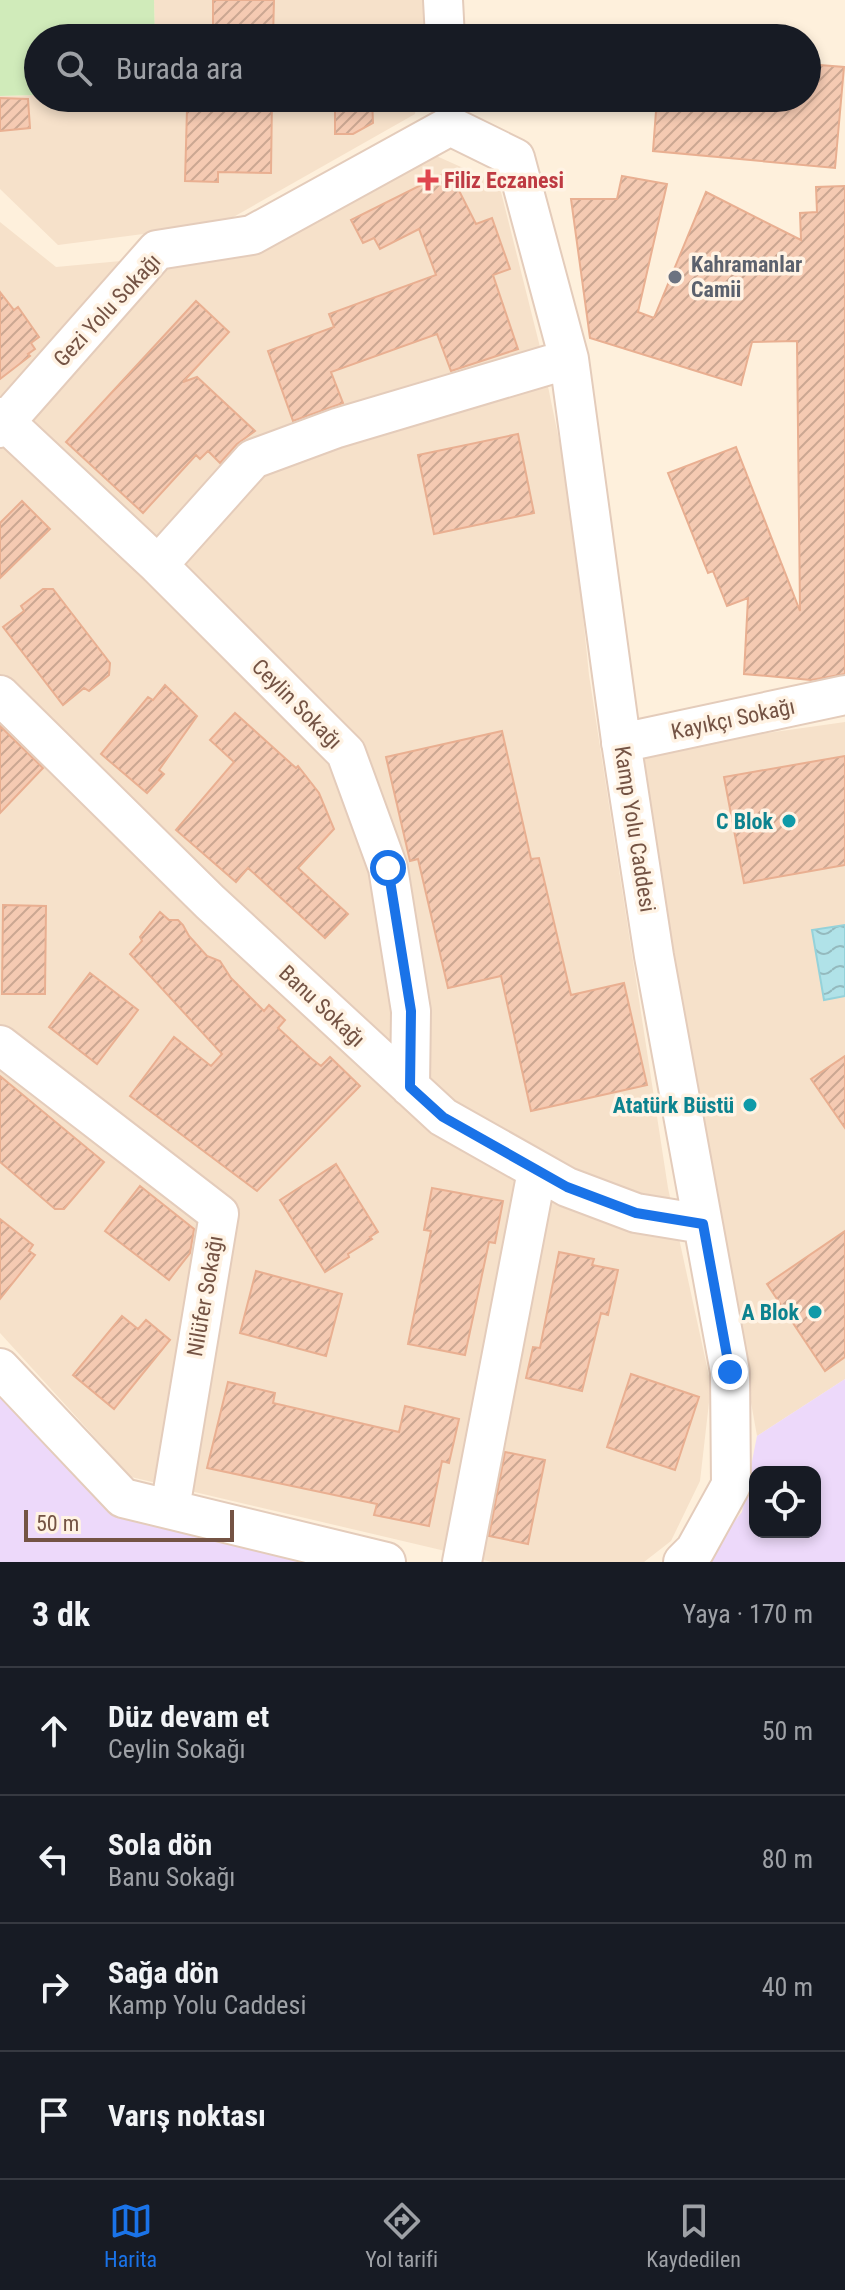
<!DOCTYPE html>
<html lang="tr">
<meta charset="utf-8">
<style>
body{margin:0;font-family:"Roboto Condensed",sans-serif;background:#20242c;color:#f1f3f6}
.controls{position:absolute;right:24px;bottom:24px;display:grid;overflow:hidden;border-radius:16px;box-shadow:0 4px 12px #0003}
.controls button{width:72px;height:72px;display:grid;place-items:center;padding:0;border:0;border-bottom:2px solid #363941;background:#171b24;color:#f1f3f6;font:40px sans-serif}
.scale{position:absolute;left:24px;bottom:20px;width:210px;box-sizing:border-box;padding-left:8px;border:4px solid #745344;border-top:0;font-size:22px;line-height:28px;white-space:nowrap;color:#745344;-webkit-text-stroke:6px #fff3e4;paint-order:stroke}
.stop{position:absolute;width:24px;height:24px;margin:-18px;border:6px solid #1a73e8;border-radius:50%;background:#fff}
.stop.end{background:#1a73e8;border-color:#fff;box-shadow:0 2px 8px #0008}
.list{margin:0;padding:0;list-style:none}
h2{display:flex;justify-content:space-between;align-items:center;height:104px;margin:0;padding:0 32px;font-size:34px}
h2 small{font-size:26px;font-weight:400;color:#9ea1a6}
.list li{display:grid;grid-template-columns:52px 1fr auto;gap:24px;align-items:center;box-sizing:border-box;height:128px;padding:0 32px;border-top:2px solid #363941}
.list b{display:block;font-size:30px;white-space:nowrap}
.list p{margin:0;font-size:26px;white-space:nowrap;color:#9ea1a6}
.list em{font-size:26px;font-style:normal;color:#9ea1a6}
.icon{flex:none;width:44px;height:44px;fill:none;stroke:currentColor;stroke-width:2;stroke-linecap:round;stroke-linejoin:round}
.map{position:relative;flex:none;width:845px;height:1562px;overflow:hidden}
.search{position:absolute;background:#171b24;box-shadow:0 4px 12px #0003;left:24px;right:24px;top:24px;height:88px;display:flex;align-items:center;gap:20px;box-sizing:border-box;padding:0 28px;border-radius:44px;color:#9ea1a6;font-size:30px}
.sheet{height:616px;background:#171b24}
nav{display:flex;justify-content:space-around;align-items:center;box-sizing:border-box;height:112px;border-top:2px solid #363941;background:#171b24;font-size:22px;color:#9ea1a6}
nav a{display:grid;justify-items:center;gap:4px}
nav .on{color:#1a73e8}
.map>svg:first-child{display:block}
</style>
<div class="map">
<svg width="845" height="1562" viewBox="0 0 845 1562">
<defs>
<pattern id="water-waves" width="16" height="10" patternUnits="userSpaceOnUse" patternTransform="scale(2)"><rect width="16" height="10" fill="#b0e2e8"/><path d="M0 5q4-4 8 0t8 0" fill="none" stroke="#94babe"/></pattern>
<pattern id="building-hatch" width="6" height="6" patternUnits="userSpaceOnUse" patternTransform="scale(2)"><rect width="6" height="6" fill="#f5cab2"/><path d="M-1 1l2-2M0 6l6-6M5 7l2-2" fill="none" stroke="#cba792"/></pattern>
</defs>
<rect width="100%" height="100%" fill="#fef0dc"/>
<path fill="#f6e1ca" d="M 154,0 L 425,0 L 422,38 L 155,38 Z
M 38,95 L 38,98 L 417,98 L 415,114 L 221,224 L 58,245 L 0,189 L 0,96 Z
M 432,154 L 499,184 L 539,343 L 571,498 L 589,675 L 668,1188 L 711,1385 L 700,1481 L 671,1541 L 644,1562 L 492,1562 L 131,1477 L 0,1333 L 0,222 L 56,267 L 251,249 Z
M 845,722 L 845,1379 L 757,1436 L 635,752 Z"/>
<path fill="#edd9fa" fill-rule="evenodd" d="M 845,1379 L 845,1562 L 701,1562 L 742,1512 L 757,1436 ZM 755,1472 L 815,1472 L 815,1532 L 755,1532 Z
M 0,1387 L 123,1507 L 343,1562 L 0,1562 Z"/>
<path fill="#d0ebba" d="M 0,0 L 154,0 L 155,38 L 38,38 L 38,95 L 0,96 Z"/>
<path fill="url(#water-waves)" stroke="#95d2da" stroke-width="2" d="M 845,925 L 845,996 L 824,1000 L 812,930 Z"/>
<path fill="url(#building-hatch)" stroke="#e9af91" stroke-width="2" d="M 213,0 L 274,0 L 273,38 L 213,38 Z
M 807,64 L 844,67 L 835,168 L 653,151 L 657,98 L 807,98 Z
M 0,98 L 28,99 L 30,128 L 0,131 Z
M 206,98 L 272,98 L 271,173 L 218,172 L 218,182 L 185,181 L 187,109 L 206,109 Z
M 335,98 L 372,98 L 373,123 L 353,134 L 335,134 Z
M 449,171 L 476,224 L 492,218 L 510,269 L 493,275 L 518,349 L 451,371 L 437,334 L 331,372 L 343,403 L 293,421 L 268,351 L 334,327 L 329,314 L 436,275 L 419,229 L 380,249 L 374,238 L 363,243 L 351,220 Z
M 622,176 L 667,184 L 638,312 L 654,318 L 706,192 L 801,240 L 800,213 L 817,212 L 816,187 L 845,186 L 845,674 L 811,680 L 744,674 L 748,598 L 727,606 L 713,571 L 708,573 L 668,473 L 736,447 L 800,611 L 797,341 L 752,342 L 741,385 L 590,338 L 571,199 L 617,199 Z
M 0,292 L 14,310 L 18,307 L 39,337 L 31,343 L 35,349 L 28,354 L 30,356 L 0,379 Z
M 196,301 L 229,332 L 183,382 L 197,377 L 255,431 L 237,444 L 220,463 L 208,451 L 200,459 L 196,455 L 143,513 L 66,442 Z
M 518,434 L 534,513 L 434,534 L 418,455 Z
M 22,501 L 50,529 L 0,578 L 0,523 Z
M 43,589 L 53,589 L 110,663 L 109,675 L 89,691 L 84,688 L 63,705 L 3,627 L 24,611 L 21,606 Z
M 165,685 L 197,716 L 159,770 L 164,774 L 147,793 L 101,754 L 148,697 L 153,700 Z
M 235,713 L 296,768 L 298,766 L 319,793 L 334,829 L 298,868 L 348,914 L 325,938 L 248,868 L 236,882 L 176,830 L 234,762 L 210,740 Z
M 0,726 L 43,768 L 0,813 Z
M 502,731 L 531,859 L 539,858 L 571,995 L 624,983 L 647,1085 L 531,1111 L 501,976 L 448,988 L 418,859 L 410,861 L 386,757 Z
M 845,756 L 845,865 L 744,883 L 724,777 Z
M 3,905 L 46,906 L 45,994 L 2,994 Z
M 160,912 L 169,920 L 178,920 L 183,925 L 189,936 L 207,956 L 220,961 L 231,978 L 264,1011 L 269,1005 L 285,1020 L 278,1028 L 312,1059 L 321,1066 L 330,1057 L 360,1086 L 257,1191 L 130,1096 L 174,1037 L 211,1066 L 222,1054 L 130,954 L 142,941 L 140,937 Z
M 90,973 L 138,1010 L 97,1064 L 49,1027 Z
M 845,1056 L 845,1128 L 811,1079 Z
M 0,1076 L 104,1162 L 64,1209 L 55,1209 L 0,1162 Z
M 336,1164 L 378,1232 L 370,1237 L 372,1239 L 348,1254 L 349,1257 L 325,1272 L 280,1200 Z
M 140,1186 L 194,1229 L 190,1253 L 169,1280 L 105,1231 Z
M 432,1188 L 503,1201 L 495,1243 L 489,1242 L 465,1355 L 408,1344 L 431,1231 L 424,1230 Z
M 0,1219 L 33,1245 L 29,1251 L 35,1255 L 0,1299 Z
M 845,1231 L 845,1357 L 825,1371 L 767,1284 Z
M 559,1252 L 594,1259 L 592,1265 L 618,1270 L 608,1315 L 601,1313 L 582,1391 L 526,1378 L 533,1347 L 540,1348 Z
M 256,1271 L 342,1294 L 326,1356 L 240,1333 Z
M 122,1316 L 138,1329 L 146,1320 L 170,1340 L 114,1409 L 73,1375 Z
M 631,1374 L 699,1397 L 675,1470 L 607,1447 Z
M 228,1382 L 275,1393 L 273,1403 L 399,1432 L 405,1406 L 459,1419 L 449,1463 L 442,1461 L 429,1526 L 374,1515 L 377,1504 L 207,1468 Z
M 505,1452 L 545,1460 L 528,1544 L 489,1536 Z"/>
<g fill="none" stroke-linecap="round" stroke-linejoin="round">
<defs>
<path id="minor" d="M 443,0 L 445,38
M 450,126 L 515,158 L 569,359 L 622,748 L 654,956 L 730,1372 L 731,1485 L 695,1550 L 683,1562
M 0,417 L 158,565 L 346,753 L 388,868 L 411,1011 L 410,1087
M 0,428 L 157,250 L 252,235 L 450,126
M 158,565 L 253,459 L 337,428 L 569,359
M 0,695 L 210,902 L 443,1117 L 567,1187 L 636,1213 L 703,1224
M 621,743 L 845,695
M 0,1045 L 219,1214 L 170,1509
M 0,1368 L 123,1498 L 386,1562
M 462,1562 L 537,1171"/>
</defs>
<use href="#minor" stroke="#e4ccbb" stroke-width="42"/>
<use href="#minor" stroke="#fff" stroke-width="38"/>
</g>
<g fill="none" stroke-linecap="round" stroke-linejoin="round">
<path stroke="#1a73e8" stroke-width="10" d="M 388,868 L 411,1011 L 410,1087 L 443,1117 L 567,1187 L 636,1213 L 703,1224 L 730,1372"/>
</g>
<path fill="#e0444e" stroke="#fff3e4" stroke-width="3" d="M424 168h8v8h8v8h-8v8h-8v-8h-8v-8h8z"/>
<circle fill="#6b7280" stroke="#fff3e4" stroke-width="3" cx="675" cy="277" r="8"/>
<g fill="#0f9aa8" stroke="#fff3e4" stroke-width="3">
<circle cx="789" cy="821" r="8"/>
<circle cx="750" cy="1105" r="8"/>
<circle cx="815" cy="1312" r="8"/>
</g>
<g text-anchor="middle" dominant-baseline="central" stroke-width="7" stroke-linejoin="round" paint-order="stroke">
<g font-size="22" font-weight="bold" fill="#be3a42" stroke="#fff3e4" text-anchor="start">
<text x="444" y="180">Filiz Eczanesi</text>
</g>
<g font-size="22" font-weight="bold" fill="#5b616d" stroke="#fff3e4" text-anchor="start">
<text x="691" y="264">Kahramanlar<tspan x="691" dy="25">Camii</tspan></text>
</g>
<g font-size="22" fill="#745344" stroke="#fff3e4">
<text transform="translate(107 310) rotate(-47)">Gezi Yolu Sokağı</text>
<text transform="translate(297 704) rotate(45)">Ceylin Sokağı</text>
<text transform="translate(733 719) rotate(-12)">Kayıkçı Sokağı</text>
<text transform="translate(635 829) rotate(81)">Kamp Yolu Caddesi</text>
<text transform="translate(322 1006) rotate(43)">Banu Sokağı</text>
<text transform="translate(205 1296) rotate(-80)">Nilüfer Sokağı</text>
</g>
<g font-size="22" font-weight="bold" fill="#0d838f" stroke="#fff3e4" text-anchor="end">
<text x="773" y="821">C Blok</text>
<text x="734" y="1105">Atatürk Büstü</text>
<text x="799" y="1312">A Blok</text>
</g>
</g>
</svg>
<div class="controls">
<button><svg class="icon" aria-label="locate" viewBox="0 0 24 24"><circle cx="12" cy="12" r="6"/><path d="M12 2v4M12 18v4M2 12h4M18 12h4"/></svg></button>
</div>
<div class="scale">50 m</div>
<div class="stop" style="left:388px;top:868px"></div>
<div class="stop end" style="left:730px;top:1372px"></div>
<div class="search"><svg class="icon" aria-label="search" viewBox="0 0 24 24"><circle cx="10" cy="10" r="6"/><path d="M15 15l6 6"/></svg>Burada ara</div>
</div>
<section class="sheet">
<h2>3 dk<small>Yaya · 170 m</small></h2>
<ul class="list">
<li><svg class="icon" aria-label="ahead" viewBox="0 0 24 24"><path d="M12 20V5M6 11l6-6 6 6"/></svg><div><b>Düz devam et</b><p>Ceylin Sokağı</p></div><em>50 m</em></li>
<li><svg class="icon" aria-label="left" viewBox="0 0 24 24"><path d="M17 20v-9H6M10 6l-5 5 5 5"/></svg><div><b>Sola dön</b><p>Banu Sokağı</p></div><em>80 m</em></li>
<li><svg class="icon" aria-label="right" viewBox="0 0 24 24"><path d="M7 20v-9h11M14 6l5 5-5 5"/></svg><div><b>Sağa dön</b><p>Kamp Yolu Caddesi</p></div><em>40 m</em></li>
<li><svg class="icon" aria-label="arrive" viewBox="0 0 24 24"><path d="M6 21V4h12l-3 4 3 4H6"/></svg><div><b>Varış noktası</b></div></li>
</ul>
</section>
<nav>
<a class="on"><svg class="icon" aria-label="map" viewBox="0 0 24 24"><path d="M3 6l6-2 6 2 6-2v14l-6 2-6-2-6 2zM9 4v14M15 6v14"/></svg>Harita</a>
<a><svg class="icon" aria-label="directions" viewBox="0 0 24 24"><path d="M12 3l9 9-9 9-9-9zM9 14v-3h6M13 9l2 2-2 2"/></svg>Yol tarifi</a>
<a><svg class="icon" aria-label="saved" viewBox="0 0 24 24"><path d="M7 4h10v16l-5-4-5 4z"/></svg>Kaydedilen</a>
</nav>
